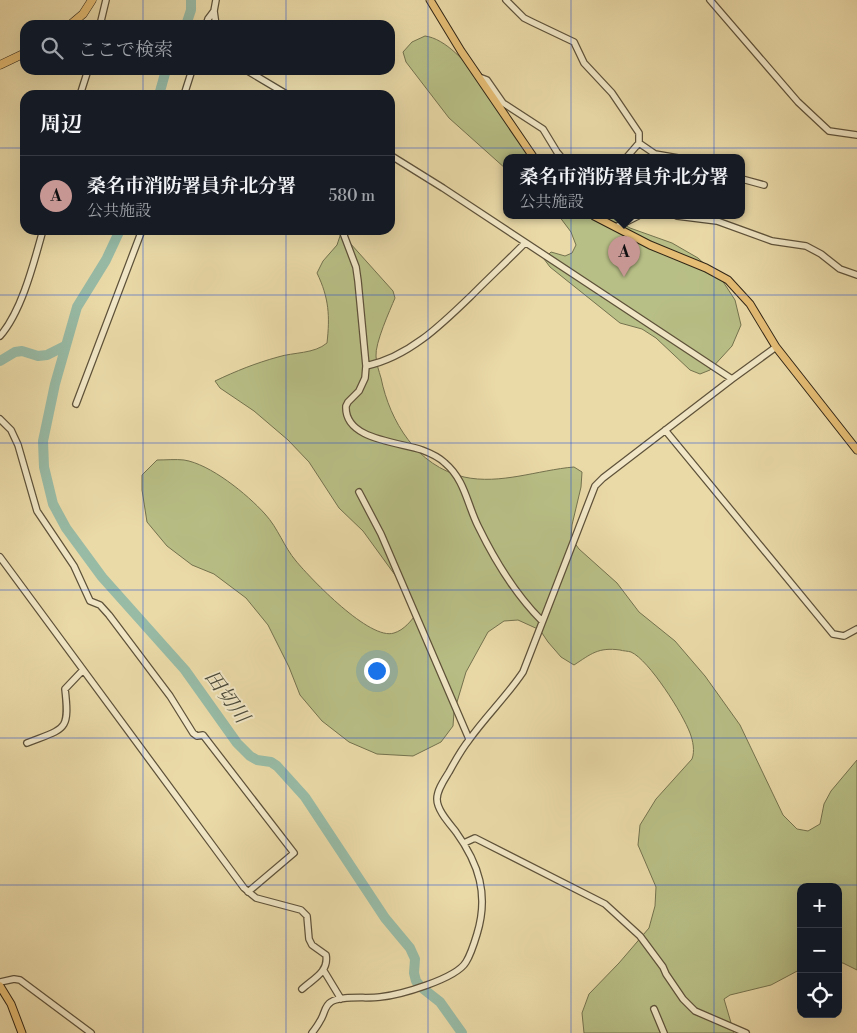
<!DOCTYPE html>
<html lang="ja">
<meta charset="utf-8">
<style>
body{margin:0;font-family:"Libre Bodoni","Noto Serif JP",serif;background:#20242c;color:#f1f3f6}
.controls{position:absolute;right:15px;bottom:15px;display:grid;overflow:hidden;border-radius:10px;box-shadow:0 5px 20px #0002}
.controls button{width:45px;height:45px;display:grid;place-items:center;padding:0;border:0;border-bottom:1px solid #363941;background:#171b24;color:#f1f3f6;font:25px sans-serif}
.you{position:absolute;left:376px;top:670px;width:18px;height:18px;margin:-12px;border:4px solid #fff;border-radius:50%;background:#1a73e8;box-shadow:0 0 0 8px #1a73e833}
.badge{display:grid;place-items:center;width:32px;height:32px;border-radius:50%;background:#c59692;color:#111;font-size:16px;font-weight:700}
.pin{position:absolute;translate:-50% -41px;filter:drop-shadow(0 1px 2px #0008)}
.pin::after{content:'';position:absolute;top:26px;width:18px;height:15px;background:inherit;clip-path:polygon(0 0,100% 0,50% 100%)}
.popup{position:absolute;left:503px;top:154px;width:242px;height:65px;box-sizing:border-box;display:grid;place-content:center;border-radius:10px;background:#171b24;filter:drop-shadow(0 1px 4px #0005);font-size:16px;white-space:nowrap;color:#9ea1a6}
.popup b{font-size:19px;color:#f1f3f6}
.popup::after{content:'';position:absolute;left:50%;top:100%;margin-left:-10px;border:10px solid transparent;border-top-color:#171b24}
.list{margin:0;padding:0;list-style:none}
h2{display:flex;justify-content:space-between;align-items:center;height:65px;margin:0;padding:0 20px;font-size:21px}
h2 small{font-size:16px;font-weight:400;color:#9ea1a6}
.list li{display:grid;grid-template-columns:32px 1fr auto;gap:15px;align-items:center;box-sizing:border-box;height:80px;padding:0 20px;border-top:1px solid #363941}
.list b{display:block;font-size:19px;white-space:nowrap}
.list p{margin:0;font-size:16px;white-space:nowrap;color:#9ea1a6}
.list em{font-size:16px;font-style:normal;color:#9ea1a6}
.icon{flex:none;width:28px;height:28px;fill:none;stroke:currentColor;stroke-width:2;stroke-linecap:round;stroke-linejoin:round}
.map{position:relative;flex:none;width:857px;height:1033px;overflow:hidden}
.search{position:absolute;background:#171b24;box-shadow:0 5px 20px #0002;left:20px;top:20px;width:375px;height:55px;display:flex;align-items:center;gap:12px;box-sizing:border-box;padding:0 18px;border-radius:15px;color:#9ea1a6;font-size:19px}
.panel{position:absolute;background:#171b24;box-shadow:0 5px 20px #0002;left:20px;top:90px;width:375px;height:145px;border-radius:15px}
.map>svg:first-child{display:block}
</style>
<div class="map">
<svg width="857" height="1033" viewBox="0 0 857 1033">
<rect width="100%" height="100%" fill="#eadaa8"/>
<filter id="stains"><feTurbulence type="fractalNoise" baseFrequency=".004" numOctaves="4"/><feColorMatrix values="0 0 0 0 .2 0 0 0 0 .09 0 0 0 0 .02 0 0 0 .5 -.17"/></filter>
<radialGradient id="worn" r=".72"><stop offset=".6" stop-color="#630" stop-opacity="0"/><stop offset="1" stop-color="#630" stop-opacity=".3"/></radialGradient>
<path fill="#b8bf86" stroke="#74724e" d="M 425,36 C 465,41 511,129 538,158 L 506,158 L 506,169 L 449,118 L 406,62 L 403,52 L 412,42 Z
M 559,216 L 609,216 L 630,228 L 672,243 L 698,258 L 722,280 L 735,300 L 741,325 L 732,346 L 710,370 L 700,374 L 690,370 L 656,338 L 642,329 L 620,323 L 550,267 L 544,259 L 551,252 L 565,256 L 572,253 L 576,245 L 571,232 Z
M 341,233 L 393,291 L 395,298 C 390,310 375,343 376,356 C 376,363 379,371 381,378 C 390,422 417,466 464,477 C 500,485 538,470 574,467 L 582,472 L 581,487 L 572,525 L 571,538 L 579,549 L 617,583 L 639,612 L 675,641 L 705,676 L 740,725 L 783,815 L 797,829 L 808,831 L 820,824 L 824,804 L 831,791 L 857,760 L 857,970 L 843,963 L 838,963 L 838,887 L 801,887 L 801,969 L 771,985 L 730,995 L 724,999 L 734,1033 L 584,1033 L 582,1013 L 589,994 L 619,963 L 649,928 L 655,906 L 656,887 L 638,845 L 640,825 L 656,799 L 692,759 C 695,751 693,741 690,733 C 683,714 649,660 631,652 C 628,651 623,651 620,650 C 598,647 591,654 574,665 L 561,657 L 548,642 L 540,630 L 518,620 L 504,621 L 488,632 L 466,672 L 454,712 L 453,726 L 441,742 L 413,756 L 377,754 L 349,742 L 322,721 L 300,695 L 289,667 L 268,625 L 246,598 L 214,574 L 192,565 L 167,546 L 147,522 L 142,490 L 142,475 L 157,460 C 166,460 176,459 184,460 C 210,464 247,494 265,514 C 278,528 284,547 296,561 C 311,579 370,641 394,633 C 404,630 411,621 417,613 L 403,586 L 363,531 L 339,508 L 309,462 L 288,440 L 254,411 L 220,388 L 215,381 C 236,371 256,363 278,357 C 294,352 314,354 327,343 C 330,316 329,298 317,273 L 323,261 L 337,245 Z"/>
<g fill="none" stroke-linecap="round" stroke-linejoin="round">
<path stroke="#98bba6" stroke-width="10" d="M 186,25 L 191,10 L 191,0
M 159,95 L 166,70
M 120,230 L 106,260 L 77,307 L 55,384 L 43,441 L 44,467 L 53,504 L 66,528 L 102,577 L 185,670 L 237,743 L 250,756 L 257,760 L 271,762 L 277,766 L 305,797 L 385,918 L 410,948 L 415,959 L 414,973 L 416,981 L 421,987 L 440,1002 L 462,1033
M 0,361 L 15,352 L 22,351 L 38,356 L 47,355 L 65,346"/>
<defs>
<path id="minor" d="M 506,0 L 524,18 L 532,22 L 574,42 L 584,63 L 612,93 L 639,133 L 639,143 L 626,158
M 710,0 L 798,102 L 829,131 L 857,135
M 100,25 L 106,0
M 206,25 L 208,19 L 214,11
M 216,25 L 214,11 L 216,0
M 246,70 L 288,95
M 479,77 L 487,80 L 503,103 L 543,129 L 557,152 L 562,158
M 80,95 L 88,70
M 184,95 L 192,70
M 639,143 L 655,154 L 678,158
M 390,155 L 443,188 L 732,379
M 742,179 L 764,185
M 677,216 L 717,221 L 772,241 L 806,246 L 821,254 L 840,269 L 857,275
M 616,227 L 638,216
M 342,230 L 356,267 L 358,281 L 366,366 L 365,378 L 359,391 L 348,402 L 346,406 C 344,440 399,442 422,450 C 430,453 439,457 445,463 C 465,480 467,504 478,526 C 495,561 515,594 542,621
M 0,336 C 22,311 34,262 43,230
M 366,366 C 409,357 442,324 473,294 C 490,277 508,260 525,243
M 76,404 L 142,230
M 0,419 L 11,430 L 18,445 L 37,511 L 74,566 L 90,601 L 100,605 L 109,615 L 170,696 L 193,733 L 197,736 L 203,735 L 294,853 L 248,892
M 665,430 L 833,634 L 844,636 L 857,629
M 359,492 L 381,534 L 469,739
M 0,557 L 244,888 L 256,898 L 301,910 L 307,916 L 309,939 L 312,945 L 326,955 C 329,972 313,979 302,989
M 27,743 C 65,728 70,732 65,689 L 83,670
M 464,843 L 475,838 L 605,904 L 640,936 L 663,967 L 666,974 L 683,999 L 695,1011 L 746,1033
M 324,971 L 341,999
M 0,982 L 14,979 L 20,980 L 91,1033
M 654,1009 L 664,1033
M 312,1033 C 315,1029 318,1025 320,1021 C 325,1014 324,1006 331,1002 C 342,995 367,999 380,997 C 400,995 456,979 466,962 C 471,954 474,944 477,934 C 489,895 479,864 456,832 C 449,823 437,810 437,799 C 437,790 444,780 449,772 C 455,761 461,750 469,740 C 486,716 507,696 523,672 L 595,486 L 603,478 L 732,379 L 776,347"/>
<path id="major" d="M 430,0 L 461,51 L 534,158
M 594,216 L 650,245 L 706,268 L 728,280 L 750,304 L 776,347 L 857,450
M 0,986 L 11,1004 L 22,1033"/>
<path id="highway" d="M 70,25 L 83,14 L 92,0
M 0,65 L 25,53"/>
</defs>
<use href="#minor" stroke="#5e523a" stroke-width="8"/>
<use href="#major" stroke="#302516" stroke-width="9"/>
<use href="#highway" stroke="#302516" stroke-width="9"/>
<use href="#minor" stroke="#f1e7c6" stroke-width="5.5"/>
<use href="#major" stroke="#e5bd74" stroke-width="7"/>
<use href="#highway" stroke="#e5bd74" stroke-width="8"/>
</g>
<path fill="none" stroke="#1d4ed8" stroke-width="1" stroke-opacity="0.55" d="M 143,0 L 143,25M 286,0 L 286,25M 428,0 L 428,1033M 571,0 L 571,1033M 714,0 L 714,1033M 143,70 L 143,95M 286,70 L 286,95M 0,148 L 25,148M 390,148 L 857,148M 143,230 L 143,1033M 286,230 L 286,1033M 0,295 L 857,295M 0,443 L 857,443M 0,590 L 857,590M 0,738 L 857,738M 0,885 L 857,885"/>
<g text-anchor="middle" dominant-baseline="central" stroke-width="4" stroke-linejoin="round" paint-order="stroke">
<g font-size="20" font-style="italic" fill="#4a4a3a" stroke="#f1e7c6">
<text transform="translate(226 697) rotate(54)">田切川</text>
</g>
</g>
<rect width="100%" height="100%" filter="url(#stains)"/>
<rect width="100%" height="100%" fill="url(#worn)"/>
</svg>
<div class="controls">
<button>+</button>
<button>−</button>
<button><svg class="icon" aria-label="locate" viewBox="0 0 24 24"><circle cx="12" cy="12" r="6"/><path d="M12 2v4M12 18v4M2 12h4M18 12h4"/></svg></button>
</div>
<div class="you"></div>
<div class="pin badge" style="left:624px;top:277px">A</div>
<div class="popup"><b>桑名市消防署員弁北分署</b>公共施設</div>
<div class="search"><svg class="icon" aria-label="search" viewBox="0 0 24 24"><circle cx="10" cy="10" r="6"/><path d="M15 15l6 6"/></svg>ここで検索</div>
<section class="panel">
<h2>周辺<small></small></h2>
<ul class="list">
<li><span class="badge">A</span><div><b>桑名市消防署員弁北分署</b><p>公共施設</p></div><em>580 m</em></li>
</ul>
</section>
</div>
